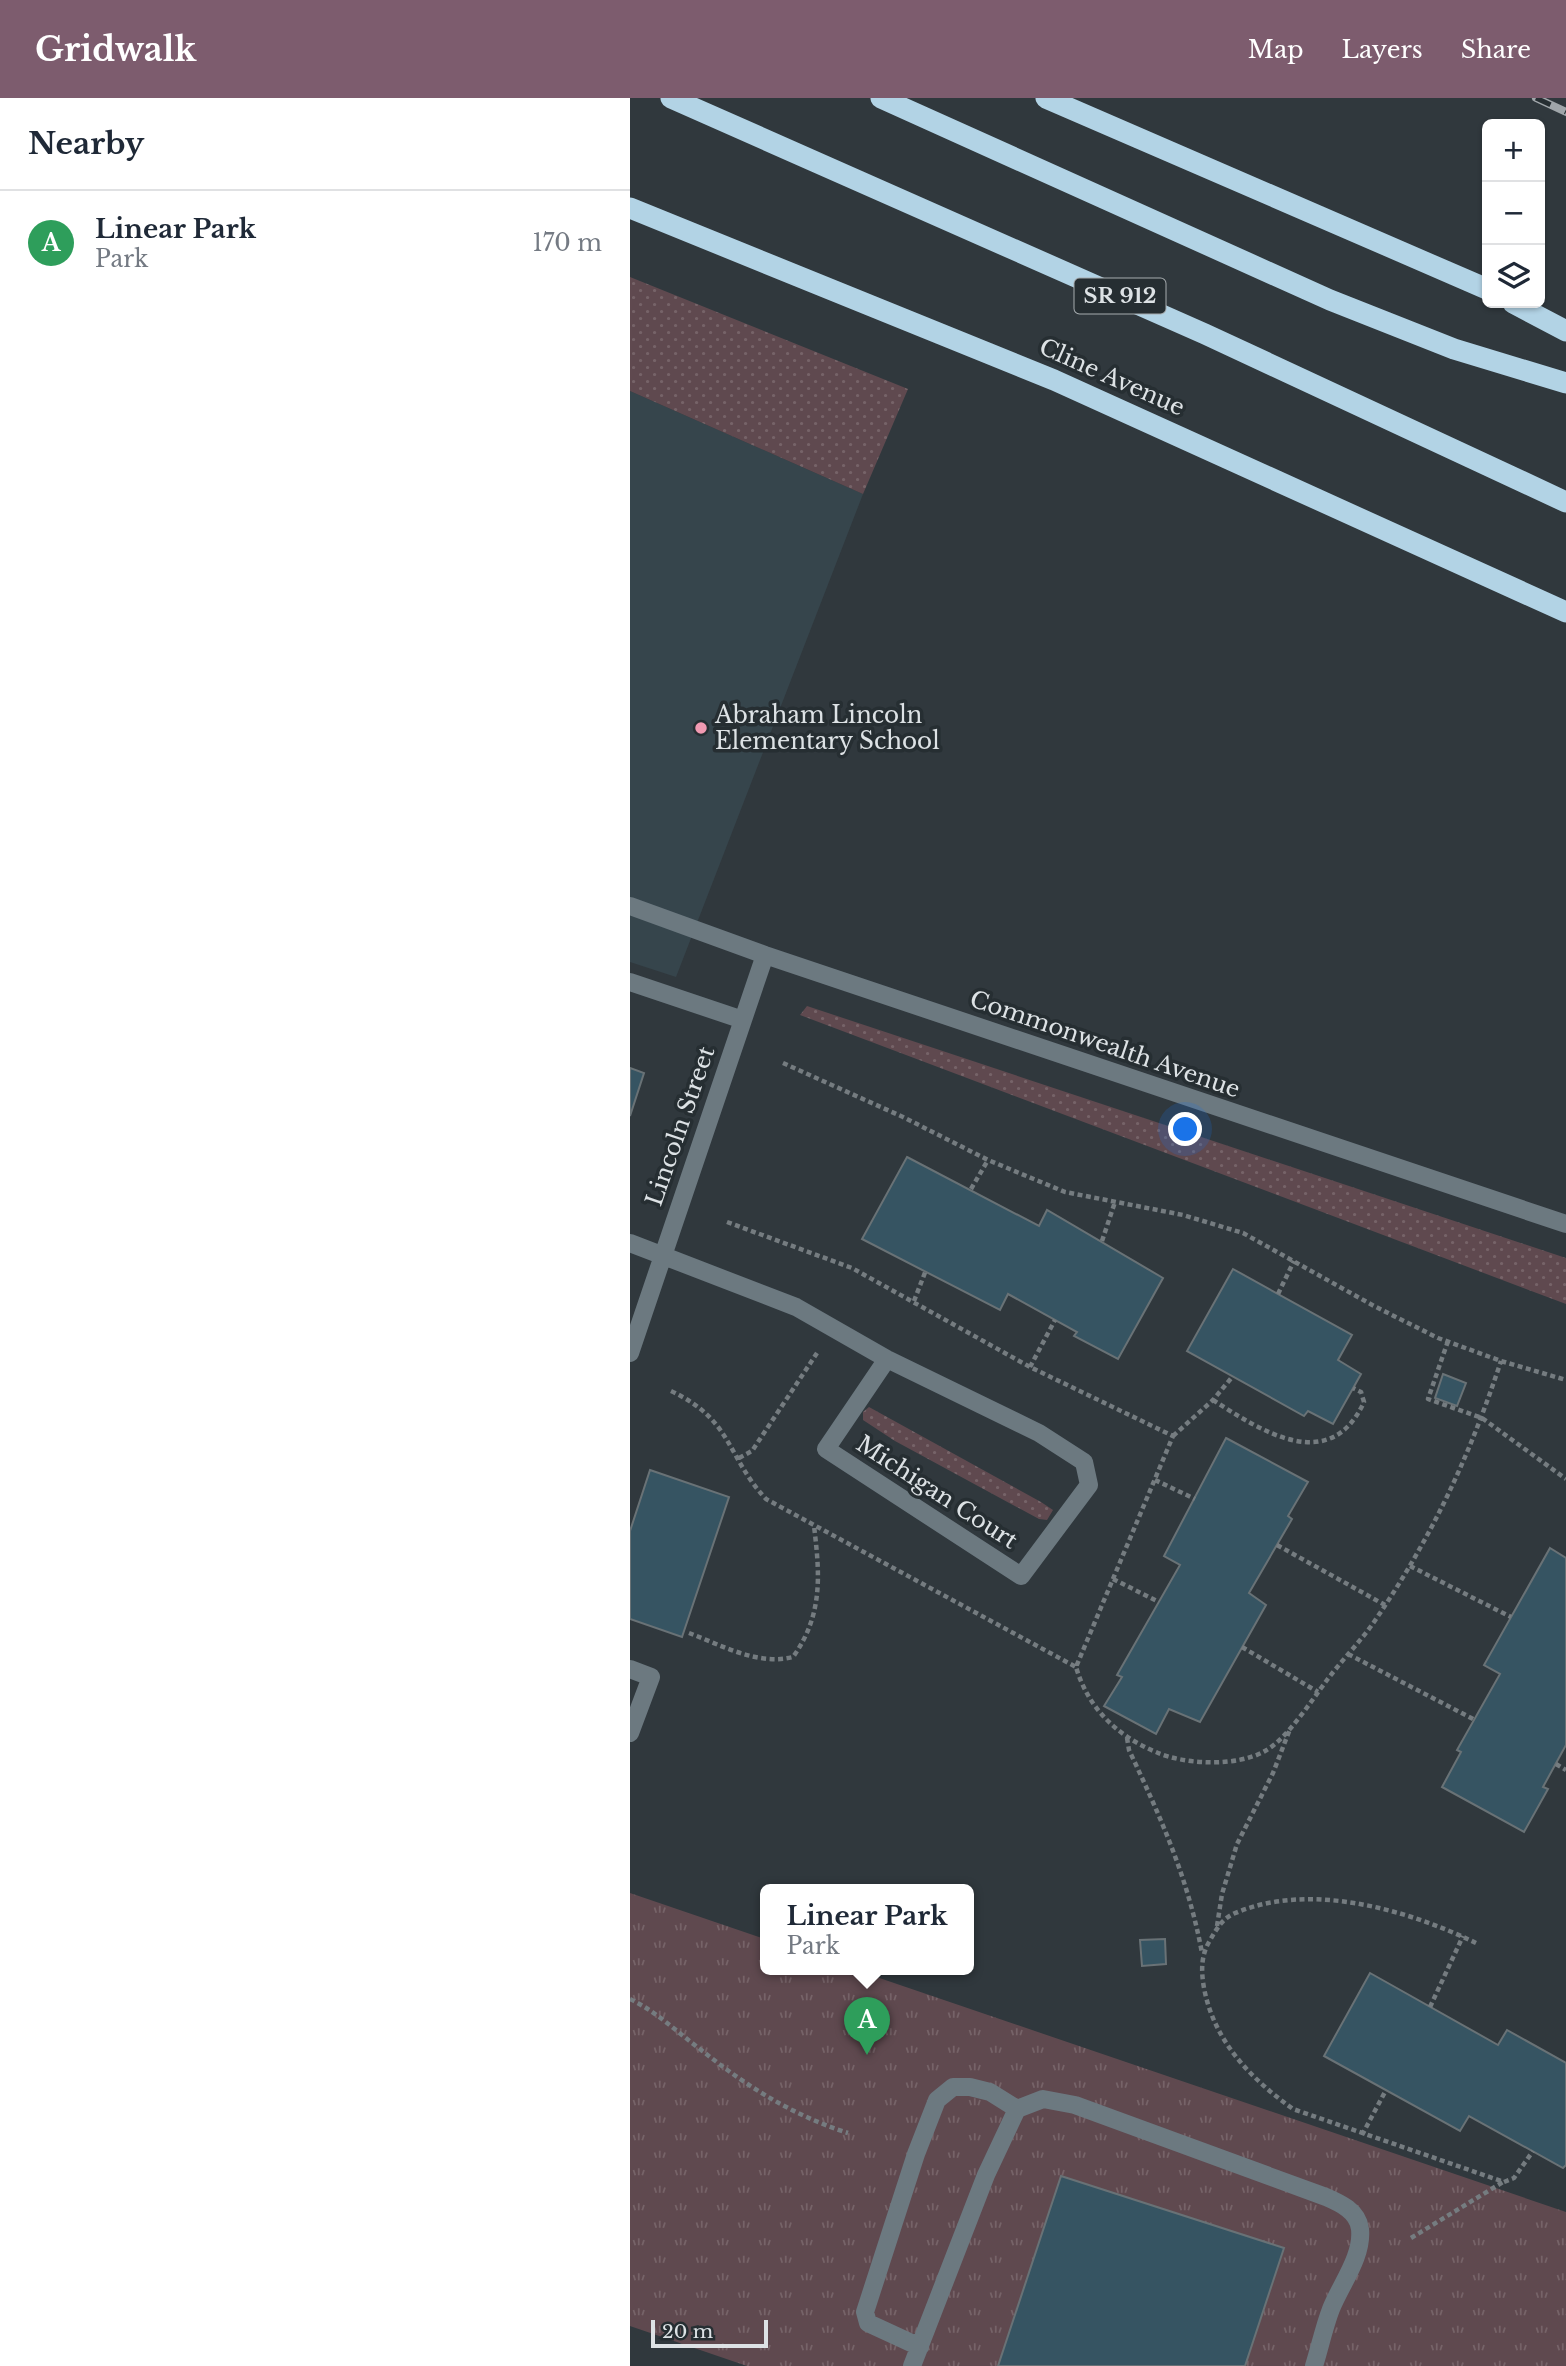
<!DOCTYPE html>
<meta charset="utf-8">
<style>
body{margin:0;font-family:"Libre Baskerville",serif;background:#f2f2f3;color:#1f2937}
.controls{position:absolute;right:21px;top:21px;display:grid;overflow:hidden;border-radius:10px;box-shadow:0 2px 5px #0004}
.controls button{width:63px;height:63px;display:grid;place-items:center;padding:0;border:0;border-bottom:2px solid #e0e1e3;background:#fff;color:#1f2937;font:35px sans-serif}
.scale{position:absolute;left:21px;bottom:18px;width:117px;box-sizing:border-box;padding-left:7px;border:4px solid #dde2e5;border-top:0;font-size:19px;line-height:24px;white-space:nowrap;color:#dde2e5;-webkit-text-stroke:5px #262e32;paint-order:stroke}
.you{position:absolute;left:556px;top:1032px;width:24px;height:24px;margin:-18px;border:5px solid #fff;border-radius:50%;background:#1a73e8;box-shadow:0 0 0 10px #1a73e833}
.badge{display:grid;place-items:center;width:46px;height:46px;border-radius:50%;background:#7d5c6e;color:#fff;font-size:23px;font-weight:700}
.pin{position:absolute;translate:-50% -58px;filter:drop-shadow(0 2px 4px #0008)}
.pin::after{content:'';position:absolute;top:37px;width:24px;height:21px;background:inherit;clip-path:polygon(0 0,100% 0,50% 100%)}
.popup{position:absolute;left:130px;top:1786px;width:214px;height:91px;box-sizing:border-box;display:grid;place-content:center;border-radius:10px;background:#fff;filter:drop-shadow(0 2px 5px #0005);font-size:23px;white-space:nowrap;color:#747a83}
.popup b{font-size:26px;color:#1f2937}
.popup::after{content:'';position:absolute;left:50%;top:100%;margin-left:-14px;border:14px solid transparent;border-top-color:#fff}
.list{margin:0;padding:0;list-style:none}
h2{display:flex;justify-content:space-between;align-items:center;height:91px;margin:0;padding:0 28px;font-size:30px}
h2 small{font-size:23px;font-weight:400;color:#747a83}
.list li{display:grid;grid-template-columns:46px 1fr auto;gap:21px;align-items:center;box-sizing:border-box;height:105px;padding:0 28px;border-top:2px solid #e0e1e3}
.list b{display:block;font-size:26px;white-space:nowrap}
.list p{margin:0;font-size:23px;white-space:nowrap;color:#747a83}
.list em{font-size:23px;font-style:normal;color:#747a83}
.icon{flex:none;width:38px;height:38px;fill:none;stroke:currentColor;stroke-width:2;stroke-linecap:round;stroke-linejoin:round}
.map{position:relative;flex:none;width:936px;height:2268px;overflow:hidden}
header{display:flex;align-items:center;gap:42px;box-sizing:border-box;height:98px;padding:0 35px;background:#7d5c6e;color:#fff}
header strong{font-size:33px}
nav{display:flex;gap:38px;margin-inline-start:auto;font-size:24px}
main{display:flex}
aside{flex:1;background:#fff}
.map>svg:first-child{display:block}
</style>
<header>
<strong>Gridwalk</strong>
<nav><a>Map</a><a>Layers</a><a>Share</a></nav>
</header>
<main>
<aside>
<h2>Nearby<small></small></h2>
<ul class="list">
<li><span class="badge" style="background:#2e9e5b">A</span><div><b>Linear Park</b><p>Park</p></div><em>170 m</em></li>
</ul>
</aside>
<div class="map">
<svg width="936" height="2268" viewBox="0 0 936 2268">
<defs>
<pattern id="grass-dots" width="8" height="8" patternUnits="userSpaceOnUse" patternTransform="scale(1.75)"><rect width="8" height="8" fill="#5f494f"/><path d="M2 2h.1M6 6h.1" fill="none" stroke="#766368" stroke-width="1.8" stroke-linecap="round"/></pattern>
<pattern id="park-tufts" width="24" height="20" patternUnits="userSpaceOnUse" patternTransform="scale(1.75)"><rect width="24" height="20" fill="#5f494f"/><path d="M3 7l-1-3M5 7V3M7 7l1-3M15 17l-1-3M17 17v-4M19 17l1-3" fill="none" stroke="#766368"/></pattern>
</defs>
<rect width="100%" height="100%" fill="#30383d"/>
<path fill="#36454c" d="M 0,293 L 233,396 L 46,879 L 0,864 Z"/>
<path fill="url(#grass-dots)" d="M 0,179 L 278,291 L 233,396 L 0,293 Z
M 177,908 L 936,1160 L 936,1206 L 170,917 Z
M 239,1309 L 411,1404 L 423,1412 L 417,1422 L 409,1421 L 265,1343 L 233,1322 L 233,1314 Z"/>
<path fill="url(#park-tufts)" d="M 0,1795 L 135,1841 L 135,1871 L 223,1871 L 936,2114 L 936,2268 L 117,2268 L 0,2228 Z"/>
<path fill="#365462" stroke="#697276" stroke-width="2" d="M 0,970 L 14,975 L 0,1018 Z
M 277,1059 L 409,1128 L 417,1112 L 533,1180 L 488,1261 L 444,1238 L 447,1234 L 378,1196 L 370,1212 L 232,1141 Z
M 603,1171 L 722,1237 L 708,1262 L 731,1276 L 703,1326 L 678,1313 L 674,1318 L 557,1253 Z
M 813,1276 L 836,1285 L 827,1308 L 805,1300 Z
M 596,1340 L 678,1384 L 658,1418 L 662,1421 L 619,1495 L 636,1507 L 570,1624 L 539,1611 L 526,1636 L 474,1608 L 492,1579 L 487,1577 L 550,1467 L 534,1458 Z
M 20,1372 L 99,1399 L 52,1539 L 0,1521 L 0,1433 Z
M 920,1450 L 936,1460 L 936,1647 L 913,1689 L 918,1691 L 894,1734 L 812,1689 L 831,1654 L 827,1652 L 870,1576 L 854,1567 Z
M 535,1841 L 536,1866 L 512,1868 L 510,1842 Z
M 740,1875 L 868,1947 L 877,1932 L 936,1965 L 936,2067 L 933,2070 L 839,2018 L 830,2033 L 694,1958 Z
M 431,2078 L 654,2150 L 615,2268 L 368,2268 Z"/>
<g fill="none" stroke-linecap="round" stroke-linejoin="round">
<path stroke="#757c80" stroke-width="4.5" stroke-dasharray="5 3.5" stroke-linecap="butt" d="M 153,965 L 273,1019 L 358,1062 L 435,1094 L 553,1117 L 613,1135 L 744,1208 L 808,1240 L 871,1263 L 936,1282
M 341,1091 L 358,1062
M 97,1124 L 222,1170 L 400,1269 L 543,1338 L 446,1569 C 458,1610 487,1638 526,1654 C 555,1667 607,1669 635,1653 C 656,1642 682,1602 697,1582 C 712,1562 730,1544 744,1524 C 802,1439 839,1360 871,1263
M 472,1143 L 485,1104
M 648,1196 L 664,1163
M 284,1203 L 296,1172
M 818,1243 L 798,1301 L 852,1320 L 936,1381
M 400,1269 L 425,1222
M 41,1293 C 103,1322 96,1358 136,1401 L 446,1569
M 583,1302 C 631,1333 700,1378 734,1304 L 731,1294 L 723,1290
M 543,1338 L 583,1302 L 603,1278
M 109,1360 L 122,1353 L 187,1255
M 525,1382 L 565,1401
M 647,1447 L 755,1507
M 780,1468 L 881,1519
M 483,1481 L 529,1504
M 59,1535 C 91,1547 128,1568 163,1559 C 193,1517 190,1477 184,1428
M 612,1549 L 688,1594
M 718,1556 L 845,1622
M 497,1640 L 499,1652 C 531,1720 558,1780 572,1855
M 926,1666 L 936,1672
M 587,1828 L 592,1796 L 607,1746 L 643,1675 L 660,1631
M 846,1845 C 778,1812 682,1784 608,1814 C 593,1819 587,1830 579,1844 C 571,1858 571,1873 574,1890 C 584,1943 620,1980 663,2011 L 874,2084 L 884,2080 L 903,2053
M 0,1901 C 27,1914 47,1934 70,1951 C 116,1988 162,2017 218,2035
M 800,1909 L 833,1838
M 732,2037 L 756,1992
M 781,2140 L 873,2084"/>
<path stroke="#6c7980" stroke-width="18" d="M 0,808 L 135,857 L 936,1126
M 0,884 L 113,922
M 0,1145 L 166,1209 L 257,1261 L 409,1335 L 454,1364 L 459,1387 L 391,1478 L 196,1351 L 257,1261
M 0,1255 L 135,857
M 0,1571 L 21,1579 L 0,1635
M 290,2249 L 238,2225 L 235,2214 L 286,2056 L 307,2002 L 323,1989 L 340,1989 L 360,1994 L 387,2011
M 282,2268 L 356,2077 L 387,2011 L 413,2001 L 445,2007 L 696,2099 C 710,2105 728,2113 730,2131 C 733,2158 711,2186 701,2211 C 694,2229 690,2249 684,2268"/>
<path stroke="#b2d3e5" stroke-width="21" d="M 41,0 L 575,236 L 936,404
M 251,0 L 700,202 L 824,251 L 936,285
M 416,0 L 857,191
M 0,110 L 424,282 L 936,514
M 883,205 L 936,233"/>
<defs>
<path id="rail" d="M 906,0 L 936,14"/>
</defs>
<use href="#rail" stroke="#a0a6aa" stroke-width="8"/>
<use href="#rail" stroke="#262e32" stroke-width="5" stroke-dasharray="16" stroke-linecap="butt"/>
</g>
<circle fill="#f19ab2" stroke="#262e32" stroke-width="2.5" cx="71" cy="630" r="7"/>
<g text-anchor="middle" dominant-baseline="central" stroke-width="7" stroke-linejoin="round" paint-order="stroke">
<rect fill="#262e32" stroke="#a6acaf" stroke-width="2" x="444.5" y="180.5" width="91" height="35" rx="5"/>
<g font-size="21" font-weight="bold" fill="#dde2e5">
<text x="490" y="198">SR 912</text>
</g>
<g font-size="23" fill="#dde2e5" stroke="#262e32">
<text transform="translate(482 279) rotate(24)">Cline Avenue</text>
<text transform="translate(475 946) rotate(19)">Commonwealth Avenue</text>
<text transform="translate(50 1028) rotate(-71)">Lincoln Street</text>
<text transform="translate(307 1394) rotate(33)">Michigan Court</text>
</g>
<g font-size="23" fill="#dde2e5" stroke="#262e32" text-anchor="start">
<text x="85" y="617">Abraham Lincoln<tspan x="85" dy="26">Elementary School</tspan></text>
</g>
</g>
</svg>
<div class="controls">
<button>+</button>
<button>−</button>
<button><svg class="icon" aria-label="layers" viewBox="0 0 24 24"><path d="M12 4l9 5-9 5-9-5zM3 14l9 5 9-5"/></svg></button>
</div>
<div class="scale">20 m</div>
<div class="you"></div>
<div class="pin badge" style="left:237px;top:1957px;background:#2e9e5b">A</div>
<div class="popup"><b>Linear Park</b>Park</div>
</div>
</main>
